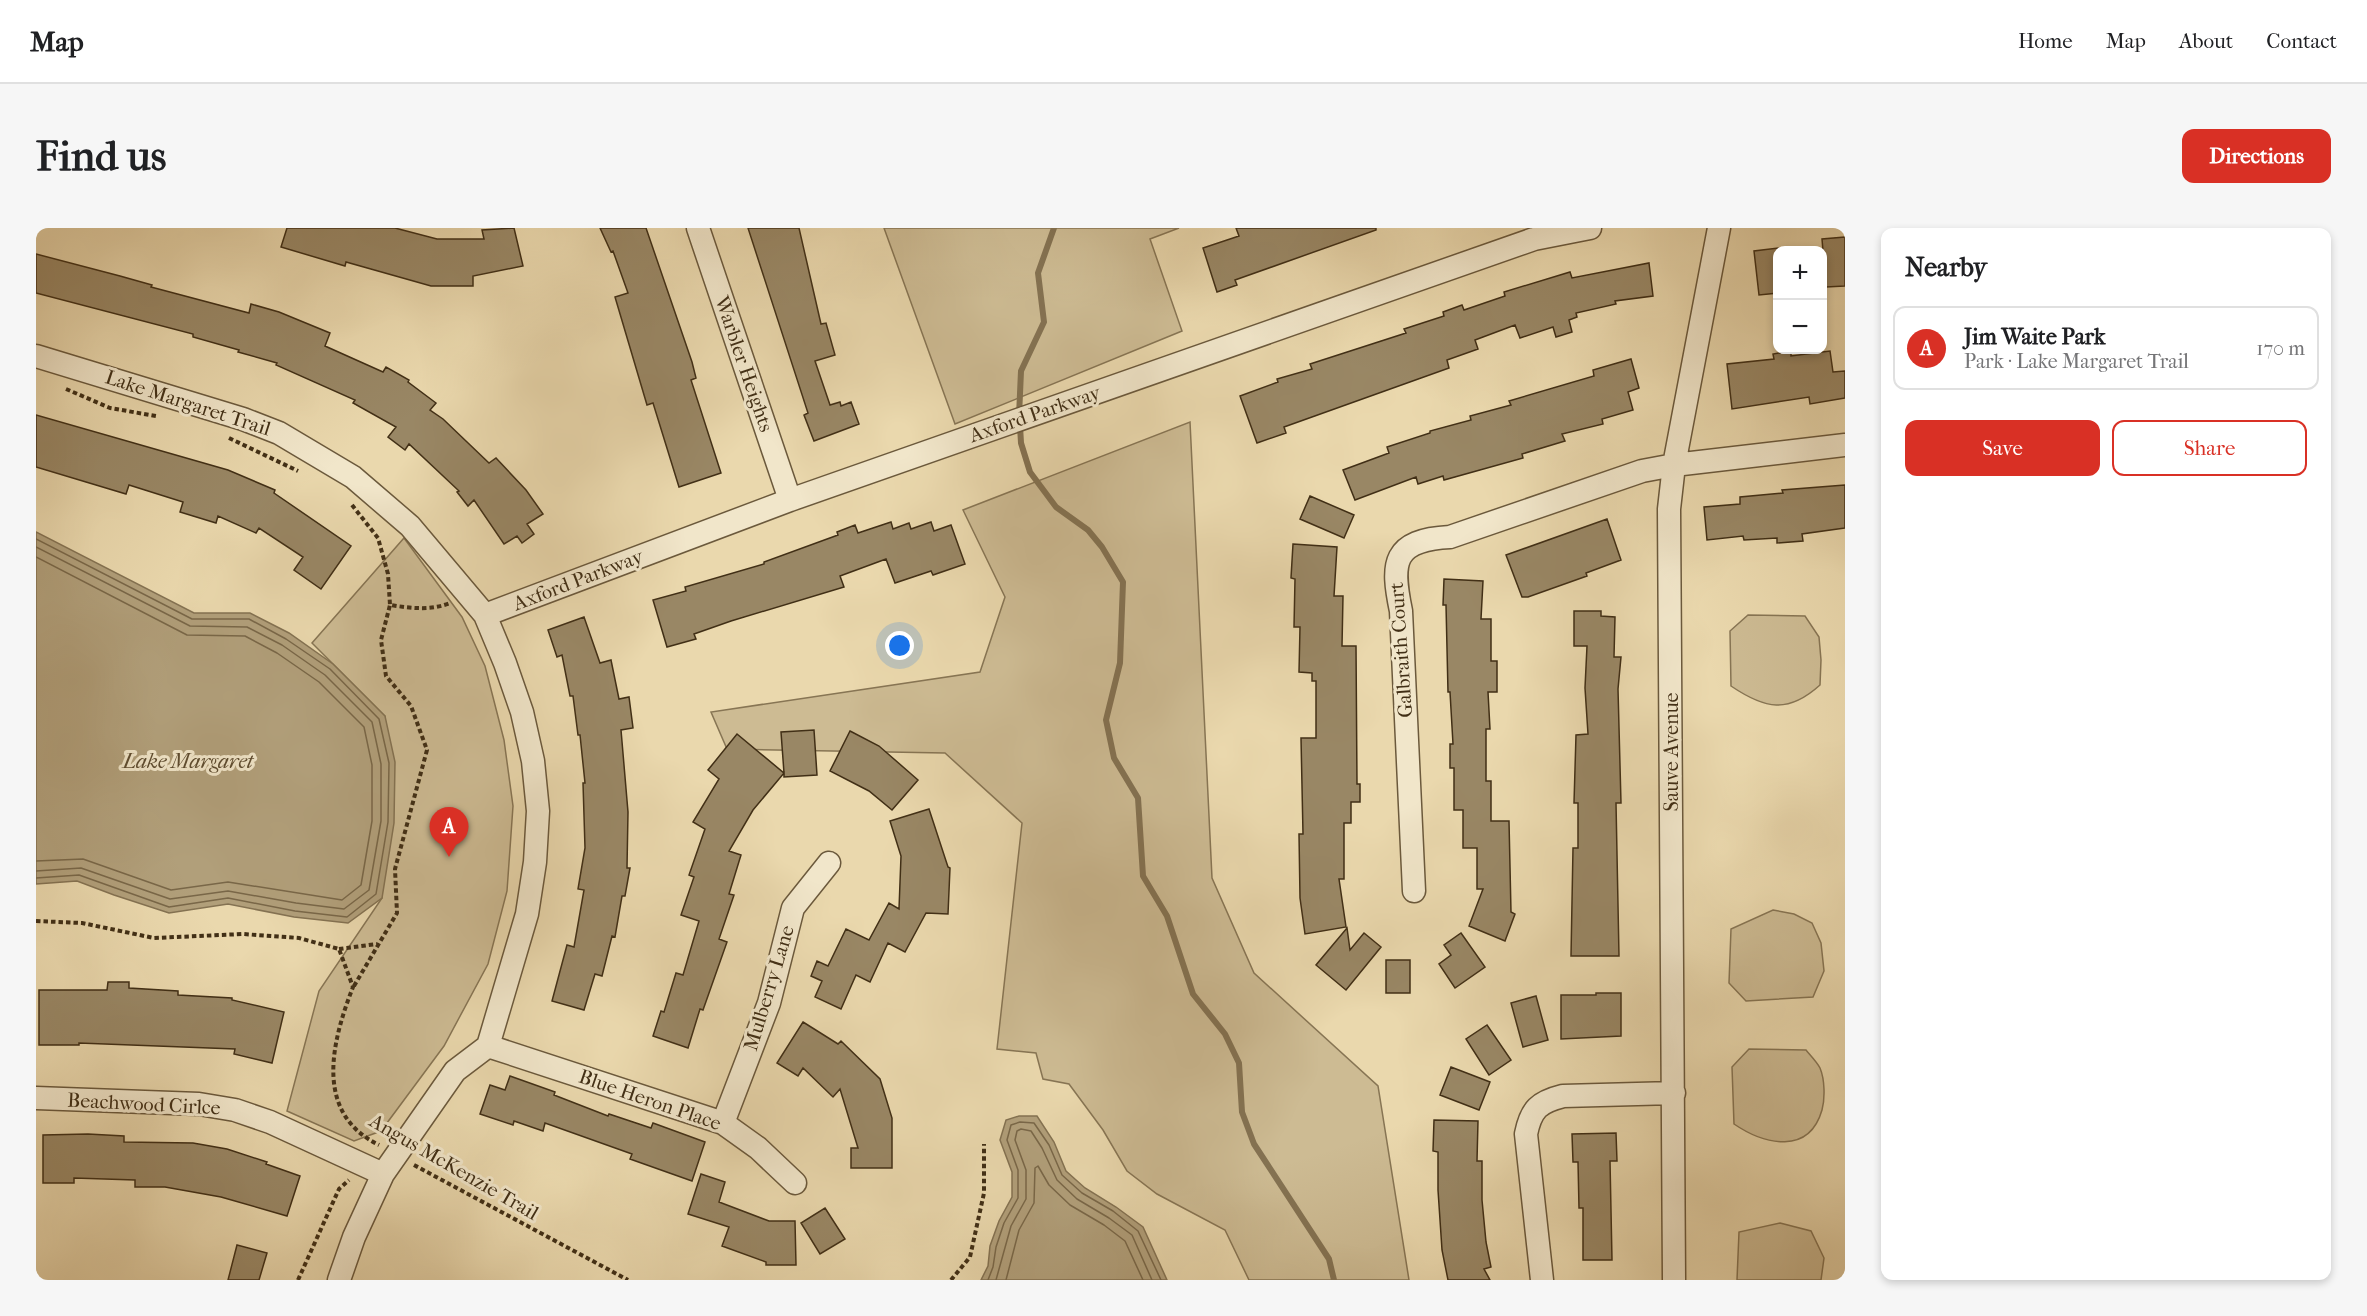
<!DOCTYPE html>
<meta charset="utf-8">
<style>
body{margin:0;font-family:"IM FELL French Canon",serif;background:#f6f6f6;color:#202124}
.controls{position:absolute;right:18px;top:18px;display:grid;overflow:hidden;border-radius:12px;box-shadow:0 3px 9px #0003}
.controls button{width:54px;height:54px;display:grid;place-items:center;padding:0;border:0;border-bottom:2px solid #e0e0e0;background:#fff;color:#202124;font:30px sans-serif}
.you{position:absolute;left:864px;top:418px;width:21px;height:21px;margin:-15px;border:4px solid #fff;border-radius:50%;background:#1a73e8;box-shadow:0 0 0 9px #1a73e833}
.badge{display:grid;place-items:center;width:39px;height:39px;border-radius:50%;background:#d93025;color:#fff;font-size:20px;font-weight:700}
.pin{position:absolute;translate:-50% -50px;filter:drop-shadow(0 2px 3px #0008)}
.pin::after{content:'';position:absolute;top:32px;width:21px;height:18px;background:inherit;clip-path:polygon(0 0,100% 0,50% 100%)}
.list{margin:0;padding:0;list-style:none}
h2{display:flex;justify-content:space-between;align-items:center;height:78px;margin:0;padding:0 24px;font-size:26px}
h2 small{font-size:20px;font-weight:400;color:#757577}
.list li{display:grid;grid-template-columns:39px 1fr auto;gap:18px;align-items:center;box-sizing:border-box;height:84px;margin:0 12px 12px;padding:0 12px;border:2px solid #e0e0e0;border-radius:12px}
.list b{display:block;font-size:22px;white-space:nowrap}
.list p{margin:0;font-size:20px;white-space:nowrap;color:#757577}
.list em{font-size:20px;font-style:normal;color:#757577}
.actions{display:flex;gap:12px;padding:18px 24px}
.actions a{flex:1;padding:14px 0;border:2px solid #d93025;border-radius:12px;text-align:center;font-size:21px;color:#d93025}
.actions .main{background:#d93025;color:#fff}
.map{position:relative;flex:none;width:1809px;height:1052px;overflow:hidden;border-radius:12px}
header{display:flex;align-items:center;gap:36px;box-sizing:border-box;height:84px;padding:0 30px;background:#fff;border-bottom:2px solid #e0e0e0}
header strong{font-size:28px}
nav{display:flex;gap:33px;margin-inline-start:auto;font-size:21px}
.intro{display:flex;align-items:center;justify-content:space-between;box-sizing:border-box;height:144px;padding:0 36px}
h1{margin:0;font-size:42px}
.button{padding:15px 27px;border-radius:12px;background:#d93025;color:#fff;font-size:21px;font-weight:700}
main{display:flex;gap:36px;padding:0 36px}
aside{flex:1;background:#fff;border-radius:12px;box-shadow:0 3px 9px #0003}
.map>svg:first-child{display:block}
</style>
<header>
<strong>Map</strong>
<nav><a>Home</a><a>Map</a><a>About</a><a>Contact</a></nav>
</header>
<div class="intro"><h1>Find us</h1><a class="button">Directions</a></div>
<main>
<div class="map">
<svg width="1809" height="1052" viewBox="0 0 1809 1052">
<rect width="100%" height="100%" fill="#ead8ad"/>
<filter id="stains"><feTurbulence type="fractalNoise" baseFrequency=".00333" numOctaves="4"/><feColorMatrix values="0 0 0 0 .2 0 0 0 0 .09 0 0 0 0 .02 0 0 0 .5 -.17"/></filter>
<radialGradient id="worn" r=".72"><stop offset=".6" stop-color="#630" stop-opacity="0"/><stop offset="1" stop-color="#630" stop-opacity=".3"/></radialGradient>
<path fill="#cdbb93" stroke="#877554" stroke-width="1.5" d="M 848,0 L 1143,0 L 1114,11 L 1146,103 L 919,196 Z
M 1154,194 L 1176,650 L 1218,745 L 1342,858 L 1373,1052 L 1213,1052 L 1189,1002 L 1121,966 L 1091,943 L 1067,902 L 1033,856 L 1007,851 L 1000,825 L 961,821 L 986,595 L 909,525 L 691,521 L 675,484 L 944,444 L 969,369 L 927,282 Z
M 368,310 L 426,389 L 449,438 L 468,512 L 477,578 L 471,663 L 452,736 L 408,818 L 345,903 L 318,913 L 251,883 L 283,763 L 346,670 L 349,488 L 276,415 Z
M 1712,387 L 1769,388 L 1783,409 L 1785,432 L 1784,457 C 1752,486 1729,481 1695,458 L 1694,403 Z
M 1737,682 L 1758,686 L 1776,695 L 1785,715 L 1788,743 L 1777,769 L 1710,773 L 1693,755 L 1695,701 Z
M 1713,821 L 1770,822 C 1774,827 1781,834 1784,840 C 1789,852 1789,871 1786,882 C 1773,927 1729,917 1698,896 L 1696,839 Z
M 1744,995 L 1775,1003 L 1788,1030 L 1785,1052 L 1701,1052 L 1703,1004 Z"/>
<path fill="#b19f7a" stroke="#847252" stroke-width="1.5" d="M 0,304 L 158,385 L 214,385 L 253,405 L 297,436 L 349,488 L 359,534 L 358,595 L 346,670 L 312,695 L 258,689 L 192,676 L 133,685 L 78,667 L 41,653 L 0,656 Z
M 983,888 L 1001,888 L 1018,914 L 1030,943 L 1049,960 L 1080,979 L 1107,999 L 1131,1052 L 945,1052 L 952,1038 L 954,1018 L 963,993 L 976,969 L 976,944 L 964,912 L 970,892 Z"/>
<g fill="none" stroke-linecap="round" stroke-linejoin="round">
<path stroke="#796748" stroke-width="1.5" d="M 0,311 L 156,391 L 213,391 L 250,411 L 294,441 L 343,491 L 353,535 L 352,594 L 340,666 L 311,689 L 259,683 L 192,670 L 133,679 L 43,647 L 0,650
M 0,319 L 154,398 L 211,399 L 246,417 L 289,447 L 336,494 L 345,536 L 345,593 L 333,662 L 308,681 L 260,675 L 192,663 L 134,671 L 45,640 L 0,643
M 0,329 L 151,407 L 209,408 L 241,425 L 283,454 L 328,499 L 336,537 L 336,593 L 325,657 L 306,672 L 192,654 L 135,662 L 47,631 L 0,633
M 952,1052 L 957,1039 L 960,1019 L 968,995 L 982,970 L 982,942 L 971,912 L 975,897 L 984,894 L 998,895 L 1013,917 L 1026,947 L 1046,965 L 1077,983 L 1102,1003 L 1125,1052
M 960,1052 L 975,998 L 990,971 L 990,942 L 979,912 L 981,903 L 985,901 L 995,903 L 1006,920 L 1021,952 L 1041,971 L 1073,990 L 1096,1007 L 1116,1052
M 970,1052 L 983,1002 L 998,975 L 999,940 L 1002,938 L 1013,957 L 1034,977 L 1068,997 L 1089,1013 L 1107,1052"/>
<path stroke="#847252" stroke-width="6" d="M 983,188 L 985,143 L 1008,94 L 1002,45 L 1018,0
M 984,198 L 985,215 L 994,244 L 1020,279 L 1052,302 L 1066,319 L 1087,354 L 1084,435 L 1070,492 L 1078,530 L 1102,570 L 1107,648 L 1131,688 L 1157,766 L 1189,806 L 1203,835 L 1206,884 L 1218,916 L 1293,1031 L 1298,1052"/>
</g>
<path fill="#998765" stroke="#412f16" stroke-width="1.5" d="M 251,0 L 359,0 L 401,11 L 448,11 L 446,2 L 478,0 L 487,38 L 437,48 L 437,58 L 395,58 L 310,34 L 309,38 L 245,19 Z
M 564,0 L 610,0 L 656,134 L 660,150 L 655,152 L 685,245 L 643,259 L 617,175 L 611,177 L 579,69 L 592,65 L 577,23 L 575,24 Z
M 712,0 L 763,0 L 785,96 L 790,95 L 799,127 L 779,133 L 794,177 L 804,174 L 805,178 L 815,174 L 823,196 L 778,213 L 768,187 L 772,185 Z
M 1200,0 L 1340,0 L 1340,2 L 1199,52 L 1201,57 L 1181,64 L 1167,20 L 1203,8 Z
M 1809,9 L 1809,58 L 1790,59 L 1786,11 Z
M 1742,20 L 1742,65 L 1723,67 L 1718,23 Z
M 0,26 L 84,48 L 116,57 L 115,59 L 213,85 L 215,76 L 243,84 L 294,105 L 289,118 L 347,144 L 350,139 L 373,152 L 372,154 L 400,175 L 394,182 L 407,191 L 453,235 L 460,230 L 490,262 L 507,286 L 491,296 L 498,306 L 486,315 L 481,308 L 468,316 L 438,272 L 432,278 L 421,264 L 423,263 L 373,216 L 369,222 L 352,209 L 360,199 L 317,175 L 319,172 L 240,137 L 241,135 L 202,124 L 203,122 L 157,109 L 157,106 L 0,65 Z
M 1613,35 L 1617,68 L 1579,73 L 1580,76 L 1540,85 L 1541,89 L 1533,92 L 1536,104 L 1520,109 L 1517,99 L 1484,110 L 1479,97 L 1439,112 L 1442,121 L 1411,132 L 1413,140 L 1248,199 L 1250,205 L 1221,215 L 1204,168 L 1242,154 L 1241,151 L 1276,141 L 1274,136 L 1370,105 L 1368,101 L 1408,88 L 1407,84 L 1426,77 L 1428,82 L 1469,68 L 1468,64 L 1534,44 L 1536,50 Z
M 1755,123 L 1755,128 L 1794,123 L 1797,144 L 1809,143 L 1809,170 L 1774,176 L 1773,169 L 1696,181 L 1691,136 L 1738,131 L 1737,126 Z
M 1595,131 L 1603,160 L 1592,164 L 1597,182 L 1566,191 L 1567,196 L 1526,206 L 1529,213 L 1486,226 L 1487,230 L 1408,252 L 1407,248 L 1382,256 L 1380,249 L 1319,272 L 1307,242 L 1353,225 L 1351,219 L 1394,205 L 1394,203 L 1435,192 L 1434,188 L 1475,177 L 1473,173 L 1558,148 L 1557,142 Z
M 0,187 L 192,242 L 239,262 L 238,265 L 315,318 L 285,361 L 258,342 L 267,329 L 223,300 L 220,305 L 182,288 L 180,295 L 144,284 L 147,274 L 93,257 L 90,266 L 0,239 Z
M 1809,257 L 1809,300 L 1766,306 L 1767,313 L 1741,315 L 1741,310 L 1708,312 L 1707,308 L 1671,312 L 1668,279 L 1704,276 L 1704,269 L 1747,265 L 1746,262 Z
M 1274,268 L 1318,287 L 1308,310 L 1264,291 Z
M 1571,291 L 1585,332 L 1550,345 L 1551,348 L 1492,369 L 1486,369 L 1470,327 Z
M 855,294 L 857,301 L 873,295 L 875,301 L 895,294 L 898,303 L 915,297 L 929,336 L 897,347 L 895,343 L 859,355 L 850,331 L 804,348 L 808,359 L 695,393 L 658,406 L 660,411 L 631,419 L 617,372 L 650,363 L 649,359 L 728,336 L 728,334 L 802,307 L 801,304 L 819,297 L 822,305 Z
M 1257,316 L 1301,319 L 1298,368 L 1307,368 L 1306,418 L 1320,418 L 1321,556 L 1324,556 L 1324,574 L 1315,574 L 1315,595 L 1308,595 L 1308,651 L 1303,651 L 1310,699 L 1269,706 L 1264,670 L 1263,606 L 1267,606 L 1265,510 L 1280,510 L 1280,453 L 1276,453 L 1276,445 L 1263,444 L 1264,399 L 1258,399 L 1259,351 L 1255,350 Z
M 1408,351 L 1447,353 L 1445,391 L 1455,391 L 1455,433 L 1461,433 L 1461,464 L 1452,464 L 1454,501 L 1450,501 L 1450,553 L 1455,553 L 1455,593 L 1473,593 L 1475,684 L 1479,686 L 1469,713 L 1433,698 L 1447,661 L 1441,661 L 1441,620 L 1427,620 L 1427,582 L 1418,582 L 1418,540 L 1414,540 L 1414,516 L 1417,516 L 1414,464 L 1412,464 L 1410,377 L 1407,377 Z
M 1538,383 L 1565,383 L 1565,388 L 1579,389 L 1578,429 L 1585,429 L 1582,461 L 1585,575 L 1580,575 L 1583,728 L 1535,728 L 1537,620 L 1542,620 L 1542,575 L 1538,575 L 1540,507 L 1552,506 L 1549,460 L 1551,418 L 1538,418 Z
M 548,389 L 564,435 L 575,432 L 583,471 L 593,469 L 597,500 L 585,502 L 592,584 L 591,640 L 594,640 L 589,668 L 586,668 L 579,709 L 576,708 L 566,748 L 559,746 L 548,782 L 516,773 L 531,717 L 538,719 L 548,662 L 542,661 L 549,620 L 547,555 L 549,555 L 544,507 L 542,507 L 537,468 L 534,468 L 526,427 L 521,429 L 512,402 Z
M 778,502 L 781,547 L 748,549 L 748,545 L 717,582 L 693,623 L 705,627 L 693,666 L 698,667 L 683,711 L 691,714 L 667,782 L 664,781 L 652,820 L 617,808 L 625,783 L 628,784 L 640,745 L 647,747 L 663,693 L 645,687 L 658,649 L 653,647 L 669,601 L 657,594 L 683,551 L 672,542 L 701,506 L 748,545 L 745,504 Z
M 814,503 L 843,518 L 882,552 L 856,582 L 833,563 L 794,543 Z
M 893,581 L 912,639 L 914,640 L 912,686 L 890,685 L 869,724 L 852,715 L 834,754 L 820,747 L 805,781 L 779,769 L 786,753 L 775,748 L 781,733 L 792,738 L 810,701 L 833,712 L 853,675 L 863,681 L 865,628 L 854,593 Z
M 1311,700 L 1314,722 L 1328,705 L 1345,719 L 1310,762 L 1280,737 Z
M 1425,705 L 1449,739 L 1419,760 L 1403,736 L 1415,727 L 1408,717 Z
M 1350,732 L 1374,732 L 1374,765 L 1350,765 Z
M 72,754 L 93,754 L 93,760 L 142,763 L 142,767 L 196,770 L 196,772 L 248,784 L 236,835 L 198,826 L 199,821 L 43,815 L 43,817 L 3,817 L 3,762 L 71,762 Z
M 1560,765 L 1585,765 L 1585,808 L 1525,811 L 1525,767 L 1560,767 Z
M 1500,768 L 1512,812 L 1487,819 L 1475,775 Z
M 767,794 L 802,816 L 805,813 L 844,851 L 856,890 L 856,940 L 815,940 L 815,920 L 822,920 L 804,861 L 797,869 L 767,840 L 762,848 L 741,835 Z
M 1451,797 L 1475,832 L 1453,847 L 1430,811 Z
M 1415,839 L 1454,854 L 1443,882 L 1404,867 Z
M 474,848 L 519,864 L 518,867 L 572,888 L 573,886 L 615,900 L 617,895 L 669,914 L 656,953 L 594,931 L 596,926 L 509,895 L 507,903 L 478,893 L 477,897 L 444,886 L 454,857 L 469,862 Z
M 1398,892 L 1442,893 L 1441,933 L 1446,933 L 1446,972 L 1450,1014 L 1455,1039 L 1448,1041 L 1454,1052 L 1412,1052 L 1406,1022 L 1402,962 L 1402,924 L 1397,923 Z
M 1580,905 L 1581,933 L 1574,933 L 1576,1032 L 1547,1032 L 1547,980 L 1543,980 L 1542,934 L 1537,934 L 1536,906 Z
M 52,906 L 88,908 L 88,914 L 157,915 L 191,921 L 231,934 L 230,936 L 264,948 L 251,988 L 185,969 L 129,959 L 99,959 L 99,952 L 38,950 L 38,955 L 7,955 L 7,907 Z
M 665,946 L 689,954 L 683,974 L 733,993 L 759,993 L 760,1037 L 730,1037 L 730,1034 L 686,1018 L 693,999 L 652,986 Z
M 789,980 L 809,1011 L 784,1026 L 765,995 Z
M 201,1017 L 231,1025 L 223,1052 L 192,1052 Z"/>
<g fill="none" stroke-linecap="round" stroke-linejoin="round">
<defs>
<path id="minor" d="M 662,0 L 754,272
M 0,128 L 207,191 L 243,205 L 317,249 L 374,298 L 449,387 L 469,435 L 486,484 L 497,533 L 502,583 L 499,634 L 491,686 L 452,818 L 419,843 L 347,946 L 318,1009 L 303,1052
M 449,387 L 754,272 L 1498,11 L 1554,0
M 1378,663 L 1365,383 C 1355,335 1356,312 1414,309 L 1606,243 L 1638,237 L 1809,217
M 452,818 L 687,895 L 722,920 L 759,955
M 0,870 L 163,876 L 199,882 L 234,894 L 347,946
M 687,895 L 733,775 L 757,680 L 793,635
M 1506,1052 L 1490,906 C 1495,881 1503,874 1527,868 L 1638,865
M 1638,1052 L 1633,281 L 1638,237 L 1683,0"/>
</defs>
<use href="#minor" stroke="#6b593c" stroke-width="25"/>
<path stroke="#412f16" stroke-width="4" stroke-dasharray="4.5 3" stroke-linecap="butt" d="M 30,161 L 74,180 L 120,188
M 193,210 L 262,243
M 316,277 L 342,310 L 352,346 L 354,377
M 0,693 L 46,695 L 118,710 L 207,706 L 263,710 L 303,721 L 317,759 C 296,813 277,885 343,917
M 303,721 L 341,716
M 318,758 L 361,685 L 359,641 L 391,522 L 375,478 L 350,448 L 345,412 L 354,377 C 374,380 394,383 414,375
M 378,937 L 592,1052
M 262,1052 L 303,961 L 313,952
M 915,1052 L 934,1029 L 948,965 L 948,916"/>
<use href="#minor" stroke="#f1e6ca" stroke-width="22"/>
</g>
<g text-anchor="middle" dominant-baseline="central" stroke-width="6" stroke-linejoin="round" paint-order="stroke">
<g font-size="20" fill="#412f16" stroke="#f1e6ca">
<text transform="translate(708 136) rotate(71)">Warbler Heights</text>
<text transform="translate(152 175) rotate(18)">Lake Margaret Trail</text>
<text transform="translate(999 186) rotate(-19)">Axford Parkway</text>
<text transform="translate(542 352) rotate(-21)">Axford Parkway</text>
<text transform="translate(1365 422) rotate(-94)">Galbraith Court</text>
<text transform="translate(1635 524) rotate(-90)">Sauve Avenue</text>
<text transform="translate(733 760) rotate(-73)">Mulberry Lane</text>
<text transform="translate(614 872) rotate(19)">Blue Heron Place</text>
<text transform="translate(108 876) rotate(3)">Beachwood Cirlce</text>
<text transform="translate(418 939) rotate(30)">Angus McKenzie Trail</text>
</g>
<g font-size="21" font-style="italic" fill="#5d4b2f" stroke="#f1e6ca">
<text x="152" y="533">Lake Margaret</text>
</g>
</g>
<rect width="100%" height="100%" filter="url(#stains)"/>
<rect width="100%" height="100%" fill="url(#worn)"/>
</svg>
<div class="controls">
<button>+</button>
<button>−</button>
</div>
<div class="you"></div>
<div class="pin badge" style="left:413px;top:629px">A</div>
</div>
<aside>
<h2>Nearby<small></small></h2>
<ul class="list">
<li><span class="badge">A</span><div><b>Jim Waite Park</b><p>Park · Lake Margaret Trail</p></div><em>170 m</em></li>
</ul>
<div class="actions"><a class="main">Save</a><a>Share</a></div>
</aside>
</main>
